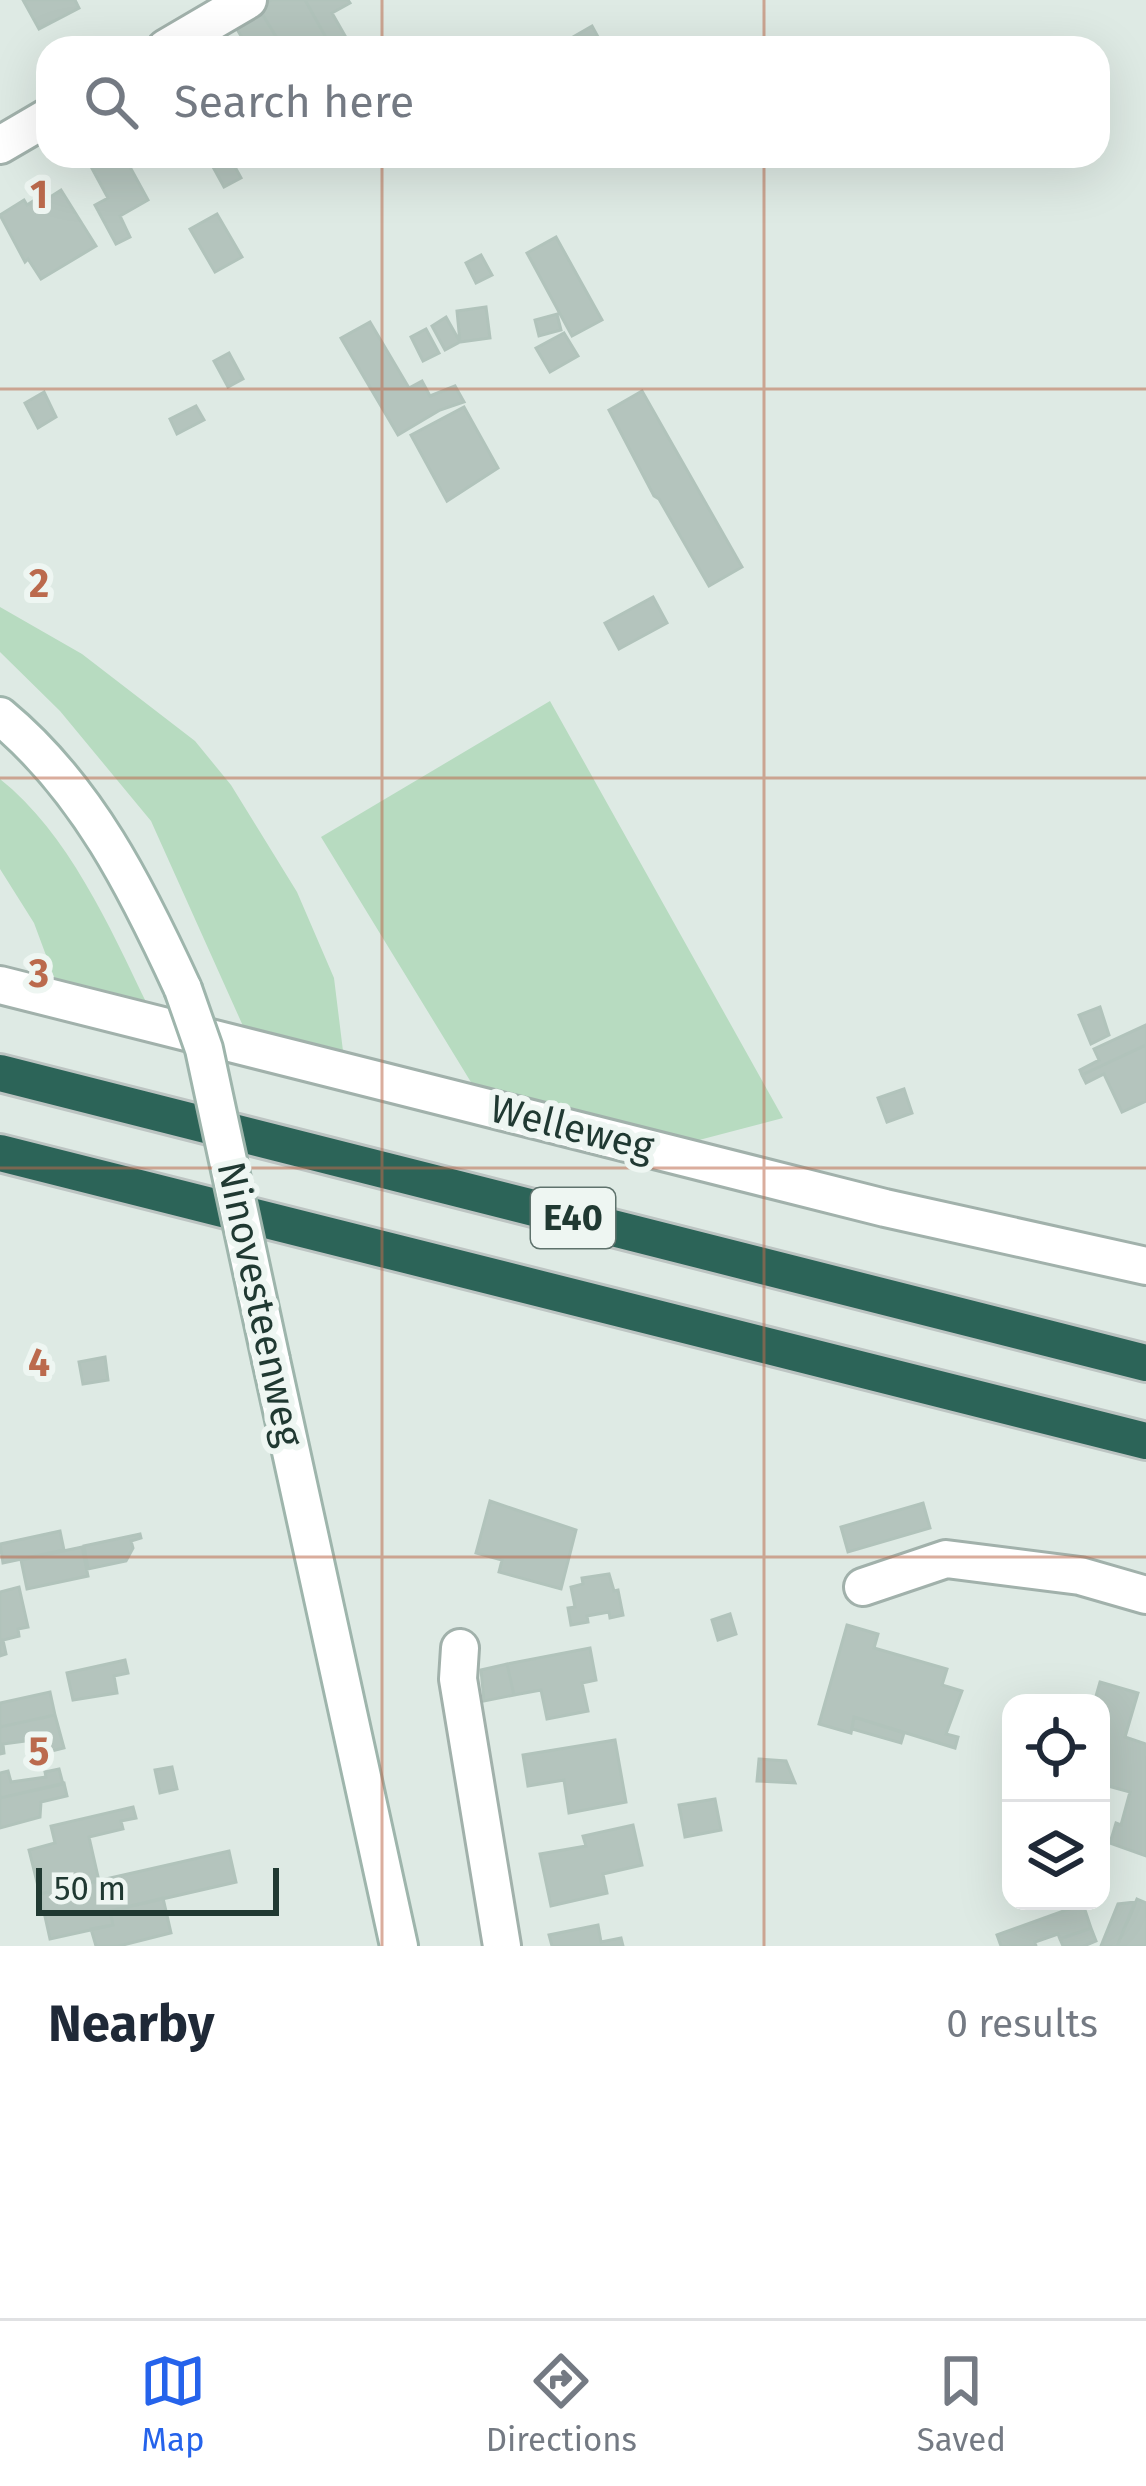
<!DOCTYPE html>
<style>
body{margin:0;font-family:"Fira Sans",sans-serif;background:#f6f6f7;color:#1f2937}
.controls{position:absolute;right:36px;bottom:36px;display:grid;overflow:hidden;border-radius:24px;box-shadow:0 12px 48px #0002}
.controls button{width:108px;height:108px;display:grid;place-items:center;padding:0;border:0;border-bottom:3px solid #e0e1e3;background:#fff;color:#1f2937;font:60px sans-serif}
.scale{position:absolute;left:36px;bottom:30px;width:243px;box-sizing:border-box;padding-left:12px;border:6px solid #203932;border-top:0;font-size:33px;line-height:42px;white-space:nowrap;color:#203932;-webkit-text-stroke:9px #eef6f2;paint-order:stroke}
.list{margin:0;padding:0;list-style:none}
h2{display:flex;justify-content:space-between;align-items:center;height:156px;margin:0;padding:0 48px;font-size:51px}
h2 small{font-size:39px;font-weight:400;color:#747a83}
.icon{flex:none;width:66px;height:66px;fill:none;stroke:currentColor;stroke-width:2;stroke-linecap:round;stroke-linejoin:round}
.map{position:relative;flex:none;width:1146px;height:1946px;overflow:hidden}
.search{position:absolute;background:#fff;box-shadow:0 12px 48px #0002;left:36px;right:36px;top:36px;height:132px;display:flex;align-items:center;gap:30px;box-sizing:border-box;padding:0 42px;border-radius:36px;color:#747a83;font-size:45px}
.sheet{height:372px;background:#fff}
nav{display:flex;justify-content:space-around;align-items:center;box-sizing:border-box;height:168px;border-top:3px solid #e0e1e3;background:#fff;font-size:33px;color:#747a83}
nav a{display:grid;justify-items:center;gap:6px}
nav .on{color:#2563eb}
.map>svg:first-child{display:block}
</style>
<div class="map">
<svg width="1146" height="1946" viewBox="0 0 1146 1946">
<rect width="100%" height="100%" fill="#deeae4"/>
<path fill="#b7dbc0" d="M 0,607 L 82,654 L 195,741 L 231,785 L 297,892 L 334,978 L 343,1051 L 243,1026 L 151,821 L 60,711 L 0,652 Z
M 550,701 L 783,1118 L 680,1145 L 477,1092 L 321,837 Z
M 0,779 C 68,833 110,927 147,1004 L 57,985 L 34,923 L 0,869 Z"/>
<path fill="#b4c4bd" stroke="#b1c3bb" stroke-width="3" d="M 23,0 L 75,0 L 79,8 L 39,29 Z
M 271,0 L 305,0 L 328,41 L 317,48 L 283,48 L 258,7 Z
M 305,0 L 348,0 L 350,3 L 332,13 L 352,48 L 332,48 Z
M 258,7 L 283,48 L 244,48 L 245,43 L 233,22 Z
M 592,26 L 604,48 L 564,48 L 561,44 Z
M 91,156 L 124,156 L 148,200 L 120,216 L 130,237 L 116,244 L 95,205 L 108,198 L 89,163 L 93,160 Z
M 207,156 L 229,156 L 241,178 L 224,187 Z
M 61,190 L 96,246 L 41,279 L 28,259 L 25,262 L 0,215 L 24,200 L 27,205 L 33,201 L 36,206 Z
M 217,214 L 242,257 L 215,272 L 190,229 Z
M 556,237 L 602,320 L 572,336 L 527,253 Z
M 481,255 L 492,275 L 476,283 L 466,263 Z
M 486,307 L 490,338 L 460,342 L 457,311 Z
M 557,314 L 561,330 L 539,336 L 535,320 Z
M 446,317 L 460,342 L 445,350 L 432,326 Z
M 370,322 L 409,388 L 422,381 L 430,396 L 455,386 L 464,402 L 440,410 L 398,435 L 341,338 Z
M 426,329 L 439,353 L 423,361 L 411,337 Z
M 564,333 L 578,356 L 550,372 L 536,348 Z
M 229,353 L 243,379 L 228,387 L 214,361 Z
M 642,391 L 742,567 L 709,586 L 659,499 L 654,496 L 609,410 Z
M 44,392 L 56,417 L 38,428 L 25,403 Z
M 196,406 L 204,420 L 177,434 L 170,419 Z
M 464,407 L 498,468 L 447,501 L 411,435 Z
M 653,597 L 667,623 L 619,649 L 605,623 Z
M 1100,1007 L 1109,1035 L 1091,1044 L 1079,1015 Z
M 1146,1025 L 1146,1045 L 1082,1075 L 1080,1070 L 1099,1060 L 1094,1049 Z
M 1146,1045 L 1146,1101 L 1122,1112 L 1104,1074 L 1086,1083 L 1082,1075 Z
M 904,1089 L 912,1113 L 887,1122 L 878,1098 Z
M 105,1357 L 108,1380 L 83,1384 L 79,1362 Z
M 490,1501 L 576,1530 L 561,1589 L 499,1572 L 502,1560 L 476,1553 Z
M 923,1503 L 930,1528 L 848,1552 L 841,1527 Z
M 60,1531 L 64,1550 L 3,1563 L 0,1544 Z
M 140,1534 L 141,1538 L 131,1541 L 133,1548 L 126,1561 L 88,1569 L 84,1546 Z
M 82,1547 L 88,1576 L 27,1589 L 21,1560 Z
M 609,1574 L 614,1591 L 618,1590 L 623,1615 L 610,1618 L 609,1612 L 587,1616 L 588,1622 L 571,1625 L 568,1608 L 575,1607 L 571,1587 L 583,1584 L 582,1578 Z
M 19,1587 L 28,1627 L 18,1629 L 19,1636 L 3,1640 L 6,1654 L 0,1656 L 0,1592 Z
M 730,1614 L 736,1634 L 718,1640 L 712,1620 Z
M 847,1625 L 878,1634 L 874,1648 L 947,1669 L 942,1685 L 962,1691 L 946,1734 L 958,1737 L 955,1748 L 854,1717 L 851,1733 L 819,1724 Z
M 590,1648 L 596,1680 L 582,1683 L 588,1711 L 547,1719 L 541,1690 L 514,1695 L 507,1664 Z
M 125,1660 L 128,1673 L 114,1676 L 117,1693 L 73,1700 L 67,1673 Z
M 507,1664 L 514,1695 L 484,1701 L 481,1670 Z
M 1100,1682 L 1138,1693 L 1125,1737 L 1146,1744 L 1146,1856 L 1110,1843 L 1116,1823 L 1121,1825 L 1130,1792 L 1101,1784 L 1101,1703 L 1094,1703 Z
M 50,1692 L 55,1715 L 0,1727 L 0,1703 Z
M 55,1715 L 64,1748 L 36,1755 L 33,1740 L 3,1744 L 4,1753 L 0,1754 L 0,1727 Z
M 854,1717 L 904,1733 L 901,1743 L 852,1729 Z
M 615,1740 L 626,1802 L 569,1813 L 564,1780 L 528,1786 L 523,1755 Z
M 759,1759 L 786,1761 L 795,1783 L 757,1781 Z
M 172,1767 L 177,1789 L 160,1793 L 155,1770 Z
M 59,1769 L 63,1784 L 0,1798 L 0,1773 L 8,1771 L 11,1782 L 46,1777 L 45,1772 Z
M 64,1783 L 67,1796 L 41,1802 L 40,1817 L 0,1828 L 0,1798 Z
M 715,1799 L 721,1830 L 685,1837 L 679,1805 Z
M 133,1807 L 136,1818 L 121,1821 L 123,1829 L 89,1837 L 99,1881 L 40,1894 L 29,1850 L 55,1843 L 51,1826 Z
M 633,1825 L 642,1865 L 603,1874 L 607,1893 L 551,1906 L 540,1854 L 586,1846 L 583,1836 Z
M 229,1851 L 236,1882 L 110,1911 L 113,1925 L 50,1939 L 40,1894 Z
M 163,1898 L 171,1933 L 119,1946 L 96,1946 L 91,1929 L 113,1925 L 110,1911 Z
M 1137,1899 L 1146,1903 L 1146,1946 L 1117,1946 Z
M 1135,1902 L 1117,1946 L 1101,1946 L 1118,1904 Z
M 1083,1904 L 1091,1928 L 1060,1939 L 1058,1934 L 1035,1942 L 1036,1946 L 1001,1946 L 997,1935 Z
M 598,1925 L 601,1942 L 621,1938 L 623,1946 L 552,1946 L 549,1935 Z
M 1091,1928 L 1096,1941 L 1084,1946 L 1063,1946 L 1060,1939 Z"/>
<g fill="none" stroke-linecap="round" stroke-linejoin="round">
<defs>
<path id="street" d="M 166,48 L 248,0
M 0,145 L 48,117
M 0,985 L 885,1208 L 1146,1266
M 863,1587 L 946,1559 L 1080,1576 L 1146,1595
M 460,1648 L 458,1679 L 502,1946"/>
<path id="secondary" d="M 0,716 C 87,788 137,889 183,989
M 271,1360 L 399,1946"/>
<path id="highway" d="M 0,1073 L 1146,1363
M 0,1153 L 1146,1441"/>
</defs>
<use href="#street" stroke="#a1b1ab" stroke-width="42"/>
<use href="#secondary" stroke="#9eb5ac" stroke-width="42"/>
<use href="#highway" stroke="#bcc4c2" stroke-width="42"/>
<use href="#street" stroke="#fff" stroke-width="36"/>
<use href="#secondary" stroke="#fff" stroke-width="36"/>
<use href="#highway" stroke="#2c6458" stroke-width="36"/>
<defs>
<path id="secondary-bridge" d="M 183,989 L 204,1049 L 271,1360"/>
</defs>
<use href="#secondary-bridge" stroke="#9eb5ac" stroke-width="42" stroke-linecap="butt"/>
<use href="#secondary-bridge" stroke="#fff" stroke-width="36"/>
</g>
<path fill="none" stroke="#bb6a4d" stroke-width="3" stroke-opacity="0.55" d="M 382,0 L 382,48M 764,0 L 764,48M 382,156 L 382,1946M 764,156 L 764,1946M 0,389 L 1146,389M 0,778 L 1146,778M 0,1168 L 1146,1168M 0,1557 L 1146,1557"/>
<g text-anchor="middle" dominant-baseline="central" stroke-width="12" stroke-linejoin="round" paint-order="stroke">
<rect fill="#eef6f2" stroke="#5e726c" stroke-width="3" x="531" y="1188" width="84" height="60" rx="9"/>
<g font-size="36" font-weight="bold" fill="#203932">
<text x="573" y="1218">E40</text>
</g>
<g font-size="39" fill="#203932" stroke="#eef6f2">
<text transform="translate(572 1128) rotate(14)">Welleweg</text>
<text transform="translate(260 1304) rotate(78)">Ninovesteenweg</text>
</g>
</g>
<g font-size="39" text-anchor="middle" font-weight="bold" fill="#bb6a4d" stroke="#eef6f2" stroke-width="12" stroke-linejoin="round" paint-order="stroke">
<text x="39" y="208">1</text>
<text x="39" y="597">2</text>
<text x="39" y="987">3</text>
<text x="39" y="1376">4</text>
<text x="39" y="1765">5</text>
</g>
</svg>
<div class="controls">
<button><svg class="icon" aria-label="locate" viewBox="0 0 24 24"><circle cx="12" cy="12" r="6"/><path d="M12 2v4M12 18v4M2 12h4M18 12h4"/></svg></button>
<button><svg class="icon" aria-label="layers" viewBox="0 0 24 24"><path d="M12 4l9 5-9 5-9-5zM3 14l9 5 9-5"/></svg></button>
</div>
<div class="scale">50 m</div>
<div class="search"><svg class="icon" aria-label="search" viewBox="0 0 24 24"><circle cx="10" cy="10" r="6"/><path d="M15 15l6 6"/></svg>Search here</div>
</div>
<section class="sheet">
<h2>Nearby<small>0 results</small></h2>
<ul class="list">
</ul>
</section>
<nav>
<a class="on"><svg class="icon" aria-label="map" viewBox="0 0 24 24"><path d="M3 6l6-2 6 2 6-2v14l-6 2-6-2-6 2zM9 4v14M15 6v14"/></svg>Map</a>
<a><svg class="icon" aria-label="directions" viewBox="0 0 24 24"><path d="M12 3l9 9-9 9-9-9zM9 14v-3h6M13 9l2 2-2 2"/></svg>Directions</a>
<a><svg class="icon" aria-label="saved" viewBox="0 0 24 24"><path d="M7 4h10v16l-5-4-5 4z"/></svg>Saved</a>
</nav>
